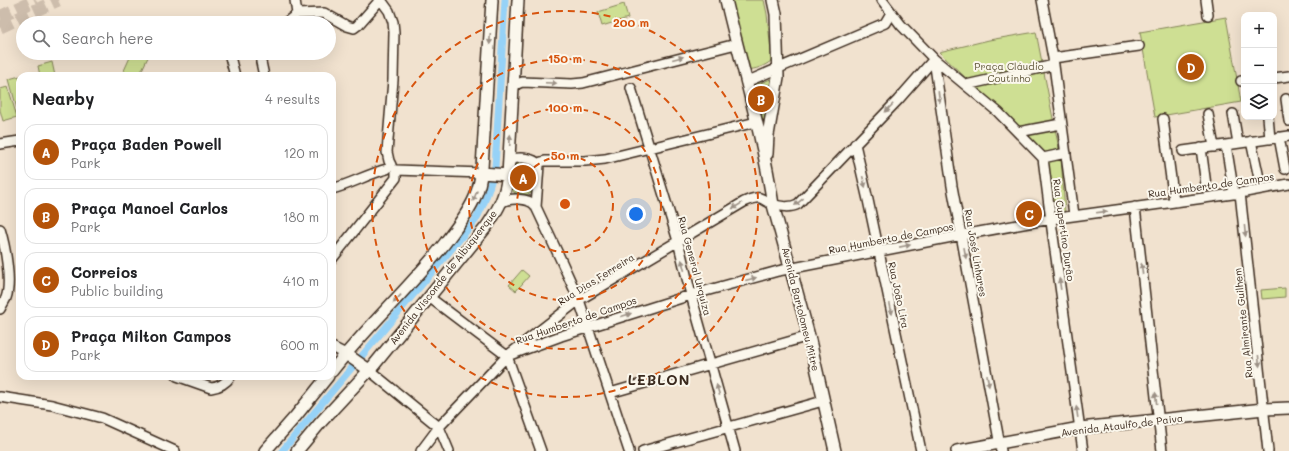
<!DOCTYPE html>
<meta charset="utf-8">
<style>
body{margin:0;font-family:Mali,sans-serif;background:#f2f2f2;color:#202124}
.controls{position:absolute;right:12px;top:12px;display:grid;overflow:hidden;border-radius:8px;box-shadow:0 4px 16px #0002}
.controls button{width:36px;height:36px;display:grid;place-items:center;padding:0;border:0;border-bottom:1px solid #e0e0e0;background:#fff;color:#202124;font:20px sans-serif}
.you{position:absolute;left:636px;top:214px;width:14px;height:14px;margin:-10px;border:3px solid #fff;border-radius:50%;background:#1a73e8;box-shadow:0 0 0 6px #1a73e833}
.badge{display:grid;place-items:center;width:26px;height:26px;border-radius:50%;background:#b45309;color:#fff;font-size:13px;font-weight:700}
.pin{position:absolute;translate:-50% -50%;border:2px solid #fff;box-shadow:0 1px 4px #0006}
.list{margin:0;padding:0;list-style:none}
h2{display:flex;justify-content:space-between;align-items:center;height:52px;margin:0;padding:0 16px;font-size:17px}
h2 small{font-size:13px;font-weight:400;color:#757577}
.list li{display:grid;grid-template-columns:26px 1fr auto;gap:12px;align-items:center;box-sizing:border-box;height:56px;margin:0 8px 8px;padding:0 8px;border:1px solid #e0e0e0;border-radius:12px}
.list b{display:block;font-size:15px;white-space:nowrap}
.list p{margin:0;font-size:13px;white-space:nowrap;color:#757577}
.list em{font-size:13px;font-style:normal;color:#757577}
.icon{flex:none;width:22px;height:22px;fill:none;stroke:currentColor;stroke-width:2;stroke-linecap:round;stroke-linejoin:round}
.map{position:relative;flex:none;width:1289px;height:451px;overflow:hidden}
.search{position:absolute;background:#fff;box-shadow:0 4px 16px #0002;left:16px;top:16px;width:320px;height:44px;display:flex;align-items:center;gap:10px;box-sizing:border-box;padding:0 14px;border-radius:22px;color:#757577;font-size:15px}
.panel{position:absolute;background:#fff;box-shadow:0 4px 16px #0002;left:16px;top:72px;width:320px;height:308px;border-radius:12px}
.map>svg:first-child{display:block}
</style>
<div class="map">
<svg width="1289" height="451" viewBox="0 0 1289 451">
<rect width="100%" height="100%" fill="#f1e2cf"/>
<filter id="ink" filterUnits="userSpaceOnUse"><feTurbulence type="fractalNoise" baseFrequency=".025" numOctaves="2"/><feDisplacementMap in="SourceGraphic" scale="8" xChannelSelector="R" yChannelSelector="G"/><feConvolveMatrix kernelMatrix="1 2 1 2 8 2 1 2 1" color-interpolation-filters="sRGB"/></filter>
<g filter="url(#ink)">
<path fill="#cedf93" stroke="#848458" d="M 732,0 L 764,0 L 767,14 L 772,60 C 767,65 754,71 746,69 Z
M 624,4 L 628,18 L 602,26 L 598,12 Z
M 1226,17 L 1241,102 L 1155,117 L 1140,32 Z
M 1036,32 L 1059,149 L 1043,153 L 939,52 L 989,40 Z
M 132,53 L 150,53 L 139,76 L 124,76 L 122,75 Z
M 52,62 L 55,76 L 40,76 L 38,66 Z
M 20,76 L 20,108 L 17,109 L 9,79 Z
M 771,79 L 772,79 L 764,130 L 752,86 Z
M 8,87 L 17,117 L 3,121 L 0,110 L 0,89 Z
M 1061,158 L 1065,211 L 1054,214 L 1047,162 Z
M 518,162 L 533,163 L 536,165 L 533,191 C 529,198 513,195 510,188 L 512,165 Z
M 522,270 L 529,276 L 516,291 L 509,285 Z
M 1285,288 L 1285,297 L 1262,299 L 1261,290 Z"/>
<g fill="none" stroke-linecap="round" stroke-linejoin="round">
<path stroke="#96d2f7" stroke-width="7" d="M 282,451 L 475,221 C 485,204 490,186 495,167 L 505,0"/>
<path stroke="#cdbdac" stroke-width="13" stroke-dasharray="13 6" stroke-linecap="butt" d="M 0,17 L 36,0
M 0,27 L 58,0"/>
<defs>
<path id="minor" d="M 381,0 L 389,11 L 393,22 L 394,32 L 393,80 L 387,152 L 389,161 L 391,165
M 882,0 L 901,25 L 934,59 L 998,112 L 1043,158 L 1052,229 L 1083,451
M 1042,0 L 1053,58 L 1074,215
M 1206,0 L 1208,15
M 297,14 L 324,13 L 347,26 L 354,28 L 358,25 L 380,0
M 285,23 L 297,14 L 295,0
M 229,53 L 235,76
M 1053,58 L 1139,46
M 934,59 L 952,186 L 1001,451
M 261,62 L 264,76
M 1274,78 L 1289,76
M 1241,81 L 1244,81
M 746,82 L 885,23 L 891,13
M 966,85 L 1054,65
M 513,86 L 522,82 L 572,84 L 583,83 L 736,44
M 631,88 L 678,241 L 691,295 L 735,451
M 1286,99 L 1289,121
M 1208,114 L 1214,147
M 1233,114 L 1238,143
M 1268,117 L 1270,139
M 1163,119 L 1174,201
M 1018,132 L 1061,124
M 1279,137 L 1285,169
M 1251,141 L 1259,178
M 0,144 L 20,141
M 855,144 L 868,200 L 921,451
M 1226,145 L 1289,136
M 1201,148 L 1206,185
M 1183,151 L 1226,145 L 1234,194
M 1043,158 L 1066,153
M 509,162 C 515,155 534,158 539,165
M 539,165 L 536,207 L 560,258 L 579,300 L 629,451
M 539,165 L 541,162 L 545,161 L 585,161 L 605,159 L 756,122
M 332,189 C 351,184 368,174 387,169
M 1240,193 L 1268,451
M 501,203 C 509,197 528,198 535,205
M 1135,207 L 1162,451
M 0,229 C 5,245 12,282 6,298 C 4,302 2,305 0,309
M 332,259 L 396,178 L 396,170 L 482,173
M 429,297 L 507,356 L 541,451
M 332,347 L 346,354
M 507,356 L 561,336 L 691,295 L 778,271 L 962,235 L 1051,219 L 1240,193 L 1289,184
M 369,370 L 439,427 L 449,451
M 177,376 L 211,388 C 220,387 226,383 231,376
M 610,393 L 809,336
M 0,397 L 52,405 L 102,418 L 175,451
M 421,451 L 439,427 L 507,356 L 579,300 L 744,202 C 749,200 755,197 760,198 C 764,199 768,203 772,204 C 779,207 791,208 798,204 L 898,100 L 934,59
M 643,451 L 823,401"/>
<path id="major" d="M 726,0 C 742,68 763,136 773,205 L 809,336 L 835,451
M 767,154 L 768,135 L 778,77 L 776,14 L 773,0
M 482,173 L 508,175
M 346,354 L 369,370
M 332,371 C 367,326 410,288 445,243 C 456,228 468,214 475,197 C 479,188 481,178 482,168 L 492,0
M 265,451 L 295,417 L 328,376
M 297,451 L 321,422 L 374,365 L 487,226 C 499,208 505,197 508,175 L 518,0
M 957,451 L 1080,428 L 1264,409 L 1289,408"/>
</defs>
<use href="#minor" stroke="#3b2a1e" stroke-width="12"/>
<use href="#major" stroke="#3b2a1e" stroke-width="14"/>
<use href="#minor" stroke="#fbf7ec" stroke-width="9"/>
<use href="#major" stroke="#fbf7ec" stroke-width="11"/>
</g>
<defs><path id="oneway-solid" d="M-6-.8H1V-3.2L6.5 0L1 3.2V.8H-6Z"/></defs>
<g fill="#9b9085">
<use href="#oneway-solid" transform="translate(490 39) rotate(93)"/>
<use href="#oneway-solid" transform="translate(678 58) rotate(-14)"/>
<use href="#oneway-solid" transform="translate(551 83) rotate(2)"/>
<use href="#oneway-solid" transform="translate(939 97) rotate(83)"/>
<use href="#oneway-solid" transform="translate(889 108) rotate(134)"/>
<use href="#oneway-solid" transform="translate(510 140) rotate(-87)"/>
<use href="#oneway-solid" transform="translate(864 182) rotate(76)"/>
<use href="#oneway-solid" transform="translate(475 196) rotate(112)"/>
<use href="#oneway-solid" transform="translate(799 202) rotate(141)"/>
<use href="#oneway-solid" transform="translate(737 206) rotate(149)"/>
<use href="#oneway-solid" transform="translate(1102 212) rotate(-7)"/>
<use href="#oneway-solid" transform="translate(1245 231) rotate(84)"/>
<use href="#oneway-solid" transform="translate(905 246) rotate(-11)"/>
<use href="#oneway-solid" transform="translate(965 253) rotate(80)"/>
<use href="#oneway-solid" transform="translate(683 265) rotate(-104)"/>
<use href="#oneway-solid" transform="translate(1142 269) rotate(-97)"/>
<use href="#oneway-solid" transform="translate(751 279) rotate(-15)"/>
<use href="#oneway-solid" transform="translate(1060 284) rotate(-98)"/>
<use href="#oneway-solid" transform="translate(397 299) rotate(133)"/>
<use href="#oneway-solid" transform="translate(891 309) rotate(78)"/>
<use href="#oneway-solid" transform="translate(626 315) rotate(-18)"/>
<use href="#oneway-solid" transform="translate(1259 361) rotate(84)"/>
<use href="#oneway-solid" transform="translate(988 381) rotate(80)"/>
<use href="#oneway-solid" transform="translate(718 390) rotate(-106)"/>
<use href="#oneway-solid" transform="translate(1156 398) rotate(-96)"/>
<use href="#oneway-solid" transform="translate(1077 412) rotate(-98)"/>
</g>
</g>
<g fill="none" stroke="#d7540e" stroke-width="2" stroke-dasharray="7 5">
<circle cx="565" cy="204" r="48"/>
<circle cx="565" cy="204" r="96"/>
<circle cx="565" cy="204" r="145"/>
<circle cx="565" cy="204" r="193"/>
</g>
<g text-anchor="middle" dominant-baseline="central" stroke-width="4" stroke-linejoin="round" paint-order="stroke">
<g font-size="10" fill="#60573b" stroke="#fbf7ec">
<text x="1009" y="66">Praça Cláudio<tspan x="1009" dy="12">Coutinho</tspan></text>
</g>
<g font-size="10" fill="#3b2a1e" stroke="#fbf7ec">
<text transform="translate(1211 185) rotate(-8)">Rua Humberto de Campos</text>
<text transform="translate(1064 230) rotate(82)">Rua Cupertino Durão</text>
<text transform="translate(891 238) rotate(-11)">Rua Humberto de Campos</text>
<text transform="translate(976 253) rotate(80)">Rua José Linhares</text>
<text transform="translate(695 266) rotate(75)">Rua General Urquiza</text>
<text transform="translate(443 277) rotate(-52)">Avenida Visconde de Albuquerque</text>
<text transform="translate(596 279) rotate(-32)">Rua Dias Ferreira</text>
<text transform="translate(899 295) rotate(78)">Rua João Lira</text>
<text transform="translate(801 309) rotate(76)">Avenida Bartolomeu Mitre</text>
<text transform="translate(576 320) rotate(-19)">Rua Humberto de Campos</text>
<text transform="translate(1243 323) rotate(-96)">Rua Almirante Guilhem</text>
<text transform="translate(1122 425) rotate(-7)">Avenida Ataulfo de Paiva</text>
</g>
<g font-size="14" font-weight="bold" letter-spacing="1" fill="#3b2a1e" stroke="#fbf7ec">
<text x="659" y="379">LEBLON</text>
</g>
</g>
<circle cx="565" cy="204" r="6" fill="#d7540e" stroke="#fbf7ec" stroke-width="2"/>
<g font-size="12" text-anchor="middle" font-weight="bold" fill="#d7540e" stroke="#fbf7ec" stroke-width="4" stroke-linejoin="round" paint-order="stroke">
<text x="631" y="27">200 m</text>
<text x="565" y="63">150 m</text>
<text x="565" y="112">100 m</text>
<text x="565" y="160">50 m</text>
</g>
</svg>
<div class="controls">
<button>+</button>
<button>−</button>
<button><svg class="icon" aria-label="layers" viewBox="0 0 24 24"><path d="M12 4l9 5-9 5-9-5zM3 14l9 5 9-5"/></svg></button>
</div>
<div class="you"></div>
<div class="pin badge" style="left:523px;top:178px">A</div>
<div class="pin badge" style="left:761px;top:99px">B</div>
<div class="pin badge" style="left:1029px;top:214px">C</div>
<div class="pin badge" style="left:1191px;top:67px">D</div>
<div class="search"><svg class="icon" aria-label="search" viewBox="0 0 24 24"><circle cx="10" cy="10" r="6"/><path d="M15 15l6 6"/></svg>Search here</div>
<section class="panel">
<h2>Nearby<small>4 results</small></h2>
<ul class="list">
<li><span class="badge">A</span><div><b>Praça Baden Powell</b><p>Park</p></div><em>120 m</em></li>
<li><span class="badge">B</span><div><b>Praça Manoel Carlos</b><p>Park</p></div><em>180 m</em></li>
<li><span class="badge">C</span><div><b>Correios</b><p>Public building</p></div><em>410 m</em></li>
<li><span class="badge">D</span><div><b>Praça Milton Campos</b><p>Park</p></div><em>600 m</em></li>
</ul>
</section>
</div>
